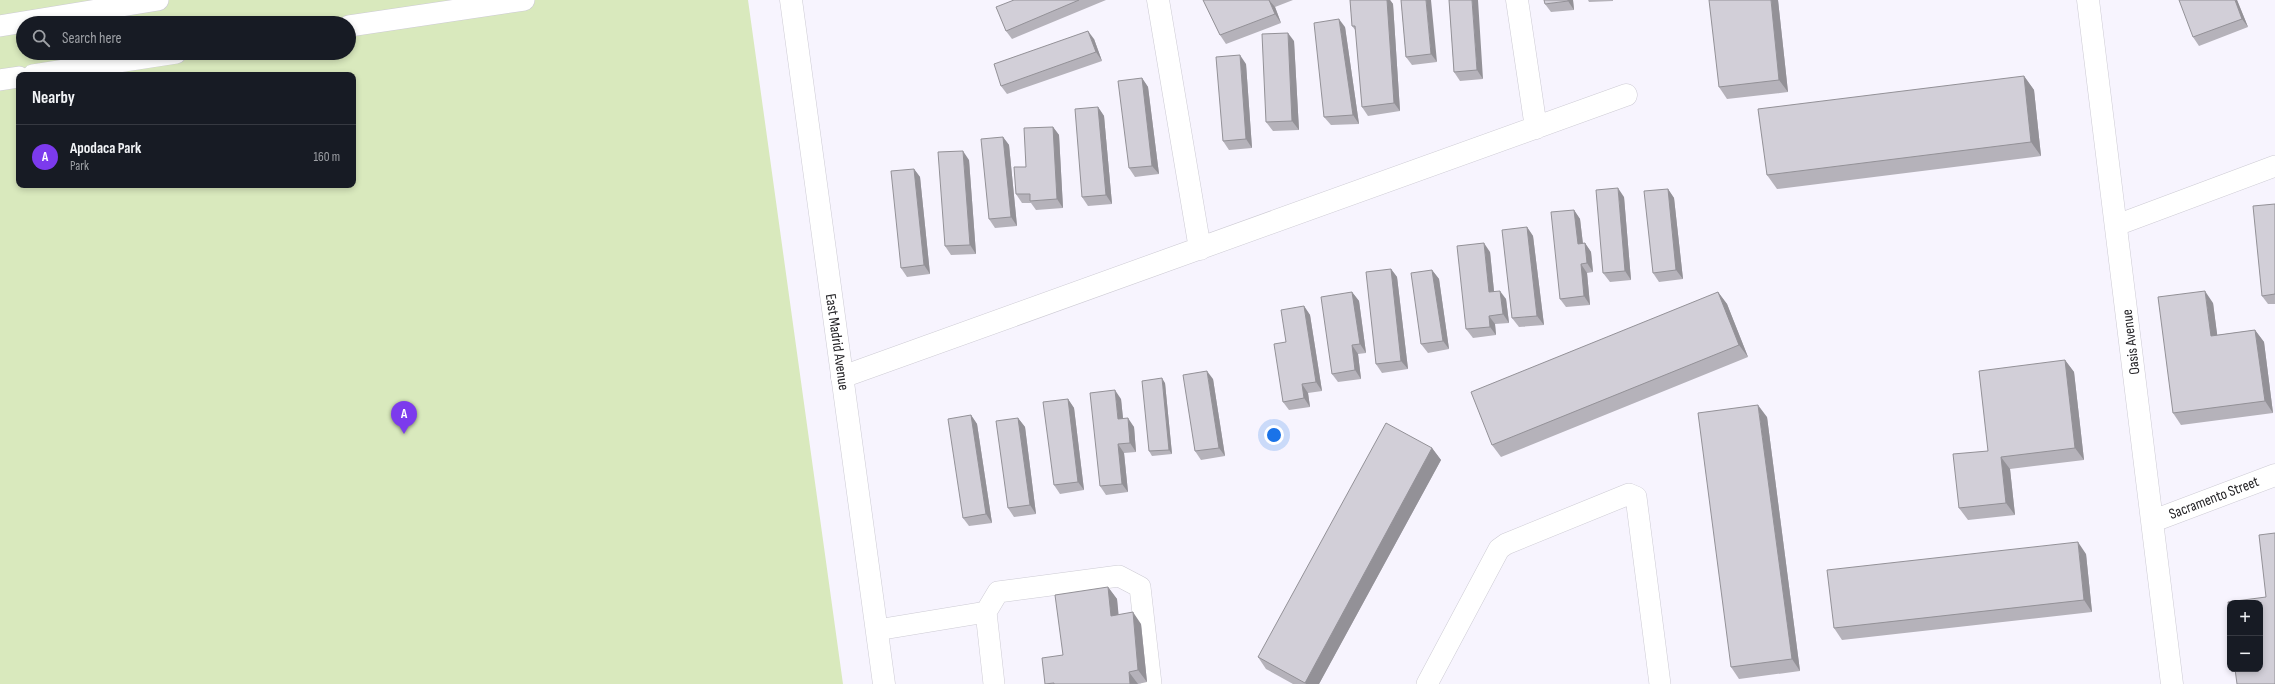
<!DOCTYPE html>
<meta charset="utf-8">
<style>
body{margin:0;font-family:"Sofia Sans Condensed",sans-serif;background:#20242c;color:#f1f3f6}
.controls{position:absolute;right:12px;bottom:12px;display:grid;overflow:hidden;border-radius:8px;box-shadow:0 2px 6px #0003}
.controls button{width:36px;height:36px;display:grid;place-items:center;padding:0;border:0;border-bottom:1px solid #363941;background:#171b24;color:#f1f3f6;font:20px sans-serif}
.you{position:absolute;left:1274px;top:435px;width:14px;height:14px;margin:-10px;border:3px solid #fff;border-radius:50%;background:#1a73e8;box-shadow:0 0 0 6px #1a73e833}
.badge{display:grid;place-items:center;width:26px;height:26px;border-radius:50%;background:#7c3aed;color:#fff;font-size:13px;font-weight:700}
.pin{position:absolute;translate:-50% -33px;filter:drop-shadow(0 1px 2px #0008)}
.pin::after{content:'';position:absolute;top:21px;width:14px;height:12px;background:inherit;clip-path:polygon(0 0,100% 0,50% 100%)}
.list{margin:0;padding:0;list-style:none}
h2{display:flex;justify-content:space-between;align-items:center;height:52px;margin:0;padding:0 16px;font-size:17px}
h2 small{font-size:13px;font-weight:400;color:#9ea1a6}
.list li{display:grid;grid-template-columns:26px 1fr auto;gap:12px;align-items:center;box-sizing:border-box;height:64px;padding:0 16px;border-top:1px solid #363941}
.list b{display:block;font-size:15px;white-space:nowrap}
.list p{margin:0;font-size:13px;white-space:nowrap;color:#9ea1a6}
.list em{font-size:13px;font-style:normal;color:#9ea1a6}
.icon{flex:none;width:22px;height:22px;fill:none;stroke:currentColor;stroke-width:2;stroke-linecap:round;stroke-linejoin:round}
.map{position:relative;flex:none;width:2275px;height:684px;overflow:hidden}
.search{position:absolute;background:#171b24;box-shadow:0 2px 6px #0003;left:16px;top:16px;width:340px;height:44px;display:flex;align-items:center;gap:10px;box-sizing:border-box;padding:0 14px;border-radius:22px;color:#9ea1a6;font-size:15px}
.panel{position:absolute;background:#171b24;box-shadow:0 2px 6px #0003;left:16px;top:72px;width:340px;height:116px;border-radius:8px}
.map>svg:first-child{display:block}
</style>
<div class="map">
<svg width="2275" height="684" viewBox="0 0 2275 684">
<rect width="100%" height="100%" fill="#f7f4fe"/>
<path fill="#d9e9bd" fill-rule="evenodd" d="M 0,0 L 748,0 L 843,684 L 0,684 ZM 23,23 L 349,23 L 349,53 L 23,53 ZM 19,75 L 353,75 L 353,185 L 19,185 Z"/>
<g fill="none" stroke-linecap="round" stroke-linejoin="round">
<defs>
<path id="lane" d="M 0,26 L 158,0
M 349,26 L 524,0
M 33,75 L 176,53
M 0,80 L 19,77
M 2117,225 L 2275,166
M 877,630 L 986,612
M 994,684 L 986,612 L 998,592 L 1119,576 L 1140,587 L 1151,684
M 1427,684 L 1499,549 L 1506,544 L 1629,494 L 1636,497 L 1660,684"/>
<path id="street" d="M 1158,0 L 1200,249
M 1517,0 L 1536,128
M 2088,0 L 2172,684
M 842,377 L 1626,95
M 2153,521 L 2275,475"/>
<path id="secondary" d="M 791,0 L 884,684"/>
</defs>
<use href="#lane" stroke="#cdcbd4" stroke-width="22"/>
<use href="#street" stroke="#cdcbd4" stroke-width="23"/>
<use href="#secondary" stroke="#cdcbd4" stroke-width="23"/>
<use href="#lane" stroke="#fff" stroke-width="21"/>
<use href="#street" stroke="#fff" stroke-width="22"/>
<use href="#secondary" stroke="#fff" stroke-width="22"/>
</g>
<path fill="#b5b2ba" d="M 1014,0 L 1106,0 L 1012,39 L 1006,31 Z
M 1203,0 L 1293,0 L 1275,7 L 1281,23 L 1226,44 L 1220,35 Z
M 1350,0 L 1390,0 L 1393,4 L 1400,111 L 1368,116 L 1362,107 L 1356,31 L 1352,26 Z
M 1401,0 L 1437,62 L 1412,65 L 1406,57 Z
M 1449,0 L 1483,79 L 1460,81 L 1454,72 Z
M 1573,0 L 1574,10 L 1551,12 L 1545,4 Z
M 1588,0 L 1613,0 L 1613,1 L 1589,2 Z
M 1778,0 L 1788,92 L 1727,99 L 1719,87 Z
M 2237,0 L 2248,27 L 2199,46 L 2193,37 Z
M 1345,27 L 1359,124 L 1331,125 L 1324,117 Z
M 1094,39 L 1102,61 L 1007,94 L 1001,86 Z
M 1294,41 L 1299,130 L 1273,131 L 1266,122 Z
M 1246,64 L 1252,148 L 1229,150 L 1223,141 Z
M 2024,76 L 2034,90 L 2041,156 L 1777,189 L 1767,175 Z
M 1142,78 L 1148,87 L 1159,174 L 1135,177 L 1129,168 Z
M 1098,107 L 1104,116 L 1112,204 L 1088,206 L 1082,197 Z
M 1053,127 L 1059,135 L 1063,208 L 1036,210 L 1031,203 L 1022,203 L 1016,194 L 1026,167 Z
M 1003,137 L 1009,145 L 1017,226 L 995,228 L 989,219 Z
M 969,160 L 976,254 L 951,255 L 945,246 Z
M 914,169 L 920,177 L 930,274 L 907,277 L 901,268 Z
M 1668,189 L 1674,198 L 1683,279 L 1659,282 L 1653,273 Z
M 1624,197 L 1631,280 L 1610,282 L 1603,273 Z
M 2275,204 L 2275,304 L 2268,304 L 2262,296 Z
M 1574,210 L 1580,219 L 1583,244 L 1585,243 L 1591,252 L 1593,272 L 1587,273 L 1590,305 L 1566,307 L 1560,299 Z
M 1527,227 L 1533,236 L 1544,325 L 1519,327 L 1512,318 Z
M 1490,252 L 1494,291 L 1506,299 L 1509,323 L 1495,324 L 1496,335 L 1473,338 L 1466,329 Z
M 1391,269 L 1397,277 L 1408,369 L 1382,373 L 1376,364 Z
M 1432,270 L 1439,279 L 1449,349 L 1428,353 L 1421,344 Z
M 1352,292 L 1359,301 L 1366,353 L 1358,354 L 1361,379 L 1338,382 L 1332,374 Z
M 1718,292 L 1727,304 L 1748,357 L 1501,457 L 1492,445 Z
M 2213,303 L 2217,335 L 2255,330 L 2264,342 L 2273,413 L 2181,425 L 2173,413 Z
M 1304,306 L 1310,315 L 1322,391 L 1308,393 L 1310,407 L 1289,410 L 1283,402 L 1286,342 Z
M 2065,360 L 2074,372 L 2084,460 L 2010,469 L 2015,515 L 1968,520 L 1959,508 L 1988,451 Z
M 1213,379 L 1225,456 L 1201,460 L 1195,451 Z
M 1165,383 L 1172,454 L 1152,456 L 1149,451 Z
M 1068,399 L 1074,408 L 1084,490 L 1060,494 L 1054,485 Z
M 1121,399 L 1123,418 L 1134,427 L 1136,452 L 1124,453 L 1128,492 L 1106,495 L 1100,486 Z
M 971,415 L 977,424 L 992,523 L 969,526 L 963,518 Z
M 1767,417 L 1800,671 L 1739,679 L 1731,667 Z
M 1018,418 L 1025,427 L 1036,514 L 1014,517 L 1008,508 Z
M 1432,448 L 1441,460 L 1319,684 L 1293,684 L 1266,669 L 1258,657 Z
M 2086,554 L 2092,612 L 1842,640 L 1834,628 Z
M 1108,587 L 1117,599 L 1118,615 L 1141,624 L 1147,682 L 1138,684 L 1045,684 L 1063,655 Z"/>
<path fill="#939197" d="M 1269,0 L 1275,7 L 1281,23 L 1275,14 Z
M 1387,0 L 1390,0 L 1393,4 L 1400,111 L 1394,103 Z
M 1426,0 L 1431,0 L 1437,62 L 1431,54 Z
M 1472,0 L 1478,0 L 1483,79 L 1477,70 Z
M 1568,0 L 1573,0 L 1574,10 L 1568,1 Z
M 1771,0 L 1778,0 L 1788,92 L 1779,80 Z
M 2235,0 L 2237,0 L 2248,27 L 2242,19 Z
M 1339,19 L 1345,27 L 1359,124 L 1353,115 Z
M 1088,31 L 1094,39 L 1102,61 L 1096,52 Z
M 1288,33 L 1294,41 L 1299,130 L 1292,121 Z
M 1240,55 L 1246,64 L 1252,148 L 1246,139 Z
M 2024,76 L 2034,90 L 2041,156 L 2031,142 Z
M 1142,78 L 1148,87 L 1159,174 L 1152,166 Z
M 1098,107 L 1104,116 L 1112,204 L 1106,195 Z
M 1053,127 L 1059,135 L 1063,208 L 1057,199 Z
M 1003,137 L 1009,145 L 1017,226 L 1011,217 Z
M 963,151 L 969,160 L 976,254 L 970,245 Z
M 914,169 L 920,177 L 930,274 L 924,265 Z
M 1618,188 L 1624,197 L 1631,280 L 1625,271 Z
M 1668,189 L 1674,198 L 1683,279 L 1676,270 Z
M 1574,210 L 1580,219 L 1584,253 L 1578,244 Z
M 1527,227 L 1533,236 L 1544,325 L 1537,316 Z
M 1484,243 L 1490,252 L 1495,301 L 1489,292 Z
M 1585,243 L 1591,252 L 1593,272 L 1587,263 Z
M 1581,264 L 1587,273 L 1590,305 L 1584,296 Z
M 1391,269 L 1397,277 L 1408,369 L 1401,361 Z
M 1432,270 L 1439,279 L 1449,349 L 1443,341 Z
M 1500,291 L 1506,299 L 1509,323 L 1503,314 Z
M 2205,291 L 2213,303 L 2219,348 L 2211,336 Z
M 1352,292 L 1359,301 L 1366,353 L 1360,344 Z
M 1718,292 L 1727,304 L 1748,357 L 1739,345 Z
M 1304,306 L 1310,315 L 1322,391 L 1316,382 Z
M 1489,316 L 1495,324 L 1496,335 L 1490,327 Z
M 2255,330 L 2264,342 L 2273,413 L 2265,401 Z
M 1352,345 L 1358,354 L 1361,379 L 1355,370 Z
M 2065,360 L 2074,372 L 2084,460 L 2075,448 Z
M 1207,371 L 1213,379 L 1225,456 L 1219,448 Z
M 1162,378 L 1165,383 L 1172,454 L 1169,450 Z
M 1302,384 L 1308,393 L 1310,407 L 1304,398 Z
M 1115,390 L 1121,399 L 1124,428 L 1118,419 Z
M 1068,399 L 1074,408 L 1084,490 L 1078,482 Z
M 1758,405 L 1767,417 L 1800,671 L 1792,659 Z
M 971,415 L 977,424 L 992,523 L 986,514 Z
M 1018,418 L 1025,427 L 1036,514 L 1030,505 Z
M 1128,418 L 1134,427 L 1136,452 L 1130,443 Z
M 1118,444 L 1124,453 L 1128,492 L 1122,484 Z
M 1432,448 L 1441,460 L 1319,684 L 1306,684 L 1305,683 Z
M 2001,457 L 2010,469 L 2015,515 L 2006,503 Z
M 2078,542 L 2086,554 L 2092,612 L 2084,600 Z
M 1108,587 L 1117,599 L 1120,628 L 1111,616 Z
M 1133,612 L 1141,624 L 1147,682 L 1138,670 Z
M 1129,672 L 1138,684 L 1130,684 Z"/>
<path fill="#d2cfd8" stroke="#939197" d="M 1014,0 L 1079,0 L 1006,31 L 996,7 Z
M 1203,0 L 1269,0 L 1275,14 L 1220,35 Z
M 1350,0 L 1387,0 L 1394,103 L 1362,107 L 1355,26 L 1352,26 Z
M 1401,0 L 1426,0 L 1431,54 L 1406,57 Z
M 1449,0 L 1472,0 L 1477,70 L 1454,72 Z
M 1544,0 L 1568,0 L 1568,1 L 1545,4 Z
M 1709,0 L 1771,0 L 1779,80 L 1719,87 Z
M 2179,0 L 2235,0 L 2242,19 L 2193,37 Z
M 1339,19 L 1353,115 L 1324,117 L 1314,23 Z
M 1088,31 L 1096,52 L 1001,86 L 994,64 Z
M 1288,33 L 1292,121 L 1266,122 L 1262,34 Z
M 1240,55 L 1246,139 L 1223,141 L 1216,57 Z
M 2024,76 L 2031,142 L 1767,175 L 1758,109 Z
M 1142,78 L 1152,166 L 1129,168 L 1118,81 Z
M 1098,107 L 1106,195 L 1082,197 L 1075,109 Z
M 1053,127 L 1057,199 L 1030,201 L 1030,194 L 1016,194 L 1014,167 L 1026,167 L 1024,128 Z
M 1003,137 L 1011,217 L 989,219 L 981,139 Z
M 963,151 L 970,245 L 945,246 L 938,152 Z
M 914,169 L 924,265 L 901,268 L 891,171 Z
M 1618,188 L 1625,271 L 1603,273 L 1596,190 Z
M 1668,189 L 1676,270 L 1653,273 L 1644,191 Z
M 2275,204 L 2275,294 L 2262,296 L 2253,206 Z
M 1574,210 L 1578,244 L 1585,243 L 1587,263 L 1581,264 L 1584,296 L 1560,299 L 1551,212 Z
M 1527,227 L 1537,316 L 1512,318 L 1502,230 Z
M 1484,243 L 1489,292 L 1500,291 L 1503,314 L 1489,316 L 1490,327 L 1466,329 L 1457,246 Z
M 1391,269 L 1401,361 L 1376,364 L 1366,272 Z
M 1432,270 L 1443,341 L 1421,344 L 1411,273 Z
M 2205,291 L 2211,336 L 2255,330 L 2265,401 L 2173,413 L 2158,297 Z
M 1352,292 L 1360,344 L 1352,345 L 1355,370 L 1332,374 L 1321,297 Z
M 1718,292 L 1739,345 L 1492,445 L 1471,392 Z
M 1304,306 L 1316,382 L 1302,384 L 1304,398 L 1283,402 L 1274,344 L 1286,342 L 1281,310 Z
M 2065,360 L 2075,448 L 2001,457 L 2006,503 L 1959,508 L 1953,454 L 1988,451 L 1979,371 Z
M 1207,371 L 1219,448 L 1195,451 L 1183,375 Z
M 1162,378 L 1169,450 L 1149,451 L 1142,381 Z
M 1115,390 L 1118,419 L 1128,418 L 1130,443 L 1118,444 L 1122,484 L 1100,486 L 1090,393 Z
M 1068,399 L 1078,482 L 1054,485 L 1043,402 Z
M 1758,405 L 1792,659 L 1731,667 L 1698,413 Z
M 971,415 L 986,514 L 963,518 L 948,419 Z
M 1018,418 L 1030,505 L 1008,508 L 996,421 Z
M 1386,423 L 1432,448 L 1305,683 L 1258,657 Z
M 2275,533 L 2275,684 L 2237,684 L 2235,669 L 2260,669 L 2260,603 L 2230,603 L 2230,621 L 2228,602 L 2266,597 L 2259,535 Z
M 2078,542 L 2084,600 L 1834,628 L 1827,570 Z
M 1108,587 L 1111,616 L 1133,612 L 1138,670 L 1129,672 L 1130,684 L 1054,684 L 1054,683 L 1045,684 L 1042,658 L 1063,655 L 1055,595 Z"/>
<g text-anchor="middle" dominant-baseline="central" stroke-width="3" stroke-linejoin="round" paint-order="stroke">
<g font-size="15" fill="#262528" stroke="#fff">
<text transform="translate(837 342) rotate(82)">East Madrid Avenue</text>
<text transform="translate(2131 342) rotate(-97)">Oasis Avenue</text>
<text transform="translate(2214 498) rotate(-21)">Sacramento Street</text>
</g>
</g>
</svg>
<div class="controls">
<button>+</button>
<button>−</button>
</div>
<div class="you"></div>
<div class="pin badge" style="left:404px;top:434px">A</div>
<div class="search"><svg class="icon" aria-label="search" viewBox="0 0 24 24"><circle cx="10" cy="10" r="6"/><path d="M15 15l6 6"/></svg>Search here</div>
<section class="panel">
<h2>Nearby<small></small></h2>
<ul class="list">
<li><span class="badge">A</span><div><b>Apodaca Park</b><p>Park</p></div><em>160 m</em></li>
</ul>
</section>
</div>
